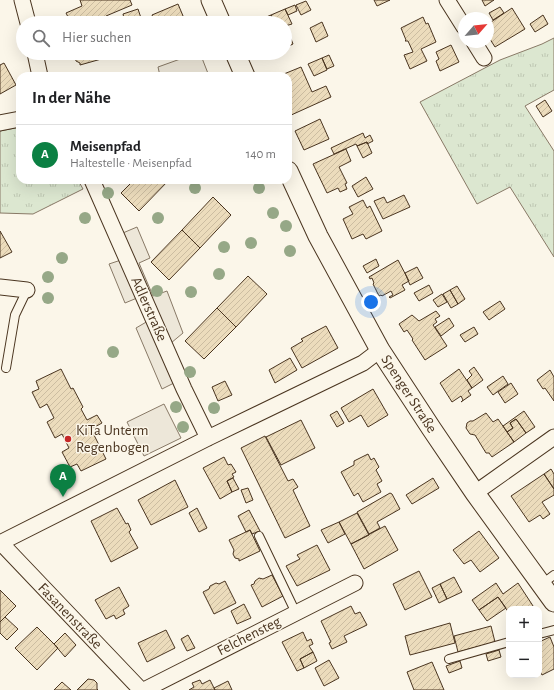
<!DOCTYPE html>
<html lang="de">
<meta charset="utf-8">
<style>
body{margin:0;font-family:"Alegreya Sans",sans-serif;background:#f2f2f2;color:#202124}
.controls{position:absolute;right:12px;bottom:12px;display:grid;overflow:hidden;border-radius:8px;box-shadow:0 4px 16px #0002}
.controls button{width:36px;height:36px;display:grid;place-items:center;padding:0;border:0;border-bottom:1px solid #e0e0e0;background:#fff;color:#202124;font:20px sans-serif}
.compass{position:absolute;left:458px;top:12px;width:36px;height:36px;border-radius:50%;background:#fff;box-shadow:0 4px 16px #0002;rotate:62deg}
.you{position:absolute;left:371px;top:302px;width:14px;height:14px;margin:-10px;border:3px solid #fff;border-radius:50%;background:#1a73e8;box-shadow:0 0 0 6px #1a73e833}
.badge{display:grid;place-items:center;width:26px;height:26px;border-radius:50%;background:#0b8043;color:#fff;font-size:13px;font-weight:700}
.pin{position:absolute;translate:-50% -33px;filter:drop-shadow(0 1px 2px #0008)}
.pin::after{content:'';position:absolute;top:21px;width:14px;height:12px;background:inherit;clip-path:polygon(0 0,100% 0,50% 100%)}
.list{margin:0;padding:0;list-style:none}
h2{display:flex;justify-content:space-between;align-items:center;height:52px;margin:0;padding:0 16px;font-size:17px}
h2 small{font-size:13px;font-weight:400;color:#757577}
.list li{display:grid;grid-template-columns:26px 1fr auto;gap:12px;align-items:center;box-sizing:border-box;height:60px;padding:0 16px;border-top:1px solid #e0e0e0}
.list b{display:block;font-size:15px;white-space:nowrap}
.list p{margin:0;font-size:13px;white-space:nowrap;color:#757577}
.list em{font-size:13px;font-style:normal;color:#757577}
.icon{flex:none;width:22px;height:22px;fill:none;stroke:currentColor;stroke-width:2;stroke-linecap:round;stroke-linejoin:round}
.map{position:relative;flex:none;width:554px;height:690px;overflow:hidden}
.search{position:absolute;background:#fff;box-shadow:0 4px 16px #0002;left:16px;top:16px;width:276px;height:44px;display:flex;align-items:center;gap:10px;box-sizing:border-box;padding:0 14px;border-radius:22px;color:#757577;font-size:15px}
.panel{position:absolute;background:#fff;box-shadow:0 4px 16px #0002;left:16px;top:72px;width:276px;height:112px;border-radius:12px}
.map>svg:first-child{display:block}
</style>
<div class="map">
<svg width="554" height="690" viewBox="0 0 554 690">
<defs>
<pattern id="grass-tufts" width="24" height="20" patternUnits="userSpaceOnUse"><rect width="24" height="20" fill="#dce7d0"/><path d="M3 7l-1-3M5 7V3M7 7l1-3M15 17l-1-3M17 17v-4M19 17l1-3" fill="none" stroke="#bec7b2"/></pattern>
<pattern id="building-hatch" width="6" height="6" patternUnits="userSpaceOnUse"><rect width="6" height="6" fill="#ecdcbc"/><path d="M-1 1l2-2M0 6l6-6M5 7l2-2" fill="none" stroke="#ccbda1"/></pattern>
</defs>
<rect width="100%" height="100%" fill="#fbf6e9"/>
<path fill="url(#grass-tufts)" stroke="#887966" d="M 554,38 L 554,90 L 525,106 L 554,151 L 554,257 L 510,187 L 477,204 L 420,102 L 500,60 L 542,44 Z
M 20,127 L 20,180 L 78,180 L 83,189 L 33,214 L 0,213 L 0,131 Z"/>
<path fill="#ede7d9" stroke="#887966" d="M 197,53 L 200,53 L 209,76 L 160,76 L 158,67 Z
M 137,227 L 150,258 L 139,263 L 153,296 L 167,291 L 183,333 L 171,343 L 186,377 L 162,389 L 136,328 L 148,321 L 137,298 L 125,303 L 109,264 L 121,260 L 111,238 Z
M 164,404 L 181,438 L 144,456 L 127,422 Z"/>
<path fill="url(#building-hatch)" stroke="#4a3520" d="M 80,0 L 130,0 L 132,5 L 106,16 L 107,18 L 101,20 L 90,23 L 71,23 L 66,13 L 82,6 Z
M 374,0 L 390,0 L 377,6 Z
M 482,0 L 494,0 L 485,6 Z
M 306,1 L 311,10 L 301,15 L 296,5 Z
M 178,4 L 186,23 L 155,23 L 152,15 Z
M 295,5 L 297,11 L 288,15 L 285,9 Z
M 500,7 L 504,13 L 493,20 L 489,13 Z
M 512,8 L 525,29 L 495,47 L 488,36 L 488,24 Z
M 138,9 L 141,18 L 125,23 L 123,14 Z
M 285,9 L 292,24 L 285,26 L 285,23 L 274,23 L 271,15 Z
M 271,15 L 274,23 L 252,23 Z
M 543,15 L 548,24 L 535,32 L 530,24 Z
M 423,17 L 426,24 L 428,23 L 436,42 L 421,49 L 427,61 L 410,69 L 404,55 L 413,52 L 408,41 L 405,41 L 406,40 L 401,28 Z
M 322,22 L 328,36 L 316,42 L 310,28 Z
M 288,31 L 293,44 L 285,48 L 285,32 Z
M 451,45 L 459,62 L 440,71 L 436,61 L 439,59 L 436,52 Z
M 77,53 L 111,53 L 112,56 L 80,65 L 80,63 L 76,61 L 75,57 Z
M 329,55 L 334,66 L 327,69 L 322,58 Z
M 322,58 L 327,70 L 314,76 L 308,64 Z
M 4,63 L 16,85 L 0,94 L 0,65 Z
M 301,67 L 312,92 L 326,86 L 331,97 L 289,116 L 288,76 L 279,76 Z
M 545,100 L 552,111 L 543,117 L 536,106 Z
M 320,119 L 329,139 L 304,150 L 295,131 Z
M 363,133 L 365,138 L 370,135 L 373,141 L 367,144 L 367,142 L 357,146 L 356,144 L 334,154 L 331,148 Z
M 367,142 L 372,153 L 363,158 L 357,146 Z
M 346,149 L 351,161 L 339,167 L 347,183 L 345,184 L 347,189 L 340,192 L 338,188 L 327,193 L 313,164 Z
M 366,177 L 373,189 L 358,197 L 352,186 Z
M 134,180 L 169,180 L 139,211 L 121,193 Z
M 404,195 L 410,207 L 383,219 L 374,201 L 384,197 L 387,203 Z
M 213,197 L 231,215 L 200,248 L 182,230 Z
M 363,200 L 367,208 L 370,206 L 382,231 L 366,239 L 363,234 L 352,239 L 343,219 L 353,214 L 349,207 Z
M 182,230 L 200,248 L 169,280 L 151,262 Z
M 0,231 L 12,252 L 0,258 Z
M 376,259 L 379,266 L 367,273 L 363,266 Z
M 398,260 L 409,281 L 402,285 L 405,290 L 390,298 L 389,297 L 393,295 L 391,291 L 382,296 L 381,295 L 379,296 L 373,284 L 374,283 L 372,278 L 370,279 L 369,277 Z
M 417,267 L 423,278 L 410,285 L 405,273 Z
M 248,276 L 267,294 L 236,327 L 217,308 Z
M 429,285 L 433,293 L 419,301 L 414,293 Z
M 457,286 L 465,299 L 458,304 L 450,290 Z
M 450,290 L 458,304 L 451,308 L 443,294 Z
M 442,294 L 447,302 L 438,307 L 433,300 Z
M 500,301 L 505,309 L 489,320 L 483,312 Z
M 217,308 L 236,327 L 204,359 L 185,341 Z
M 436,311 L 440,316 L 435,319 L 437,322 L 433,325 L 447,346 L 425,360 L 412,340 L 413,339 L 407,330 L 404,332 L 399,324 L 412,315 L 419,321 Z
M 449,318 L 454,326 L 441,336 L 435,327 Z
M 326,326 L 338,348 L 302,368 L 291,348 L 303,341 L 301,339 Z
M 474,327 L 478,334 L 465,342 L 460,335 Z
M 290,358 L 297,370 L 275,383 L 269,370 Z
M 474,367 L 483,380 L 472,388 L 467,380 L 472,375 L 469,371 Z
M 61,369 L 71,389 L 73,388 L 83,407 L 81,409 L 87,420 L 97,415 L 102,423 L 91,429 L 106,459 L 81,471 L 77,464 L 70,467 L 62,452 L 69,448 L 62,434 L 55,438 L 47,422 L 54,418 L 47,404 L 40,408 L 32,392 L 39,389 L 36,381 Z
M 459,369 L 472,388 L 468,391 L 471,395 L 461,402 L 463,400 L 461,396 L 452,402 L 440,383 Z
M 550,370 L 554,377 L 554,401 L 545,388 L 543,389 L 537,380 Z
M 503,376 L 508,384 L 493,395 L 487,387 Z
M 225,381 L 232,395 L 218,401 L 212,387 Z
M 511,383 L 518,394 L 505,403 L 498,392 Z
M 373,389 L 388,415 L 368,427 L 361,415 L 349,422 L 341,408 Z
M 337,411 L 344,423 L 337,427 L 330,415 Z
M 524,411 L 535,427 L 526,433 L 516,419 L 510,423 L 513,428 L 507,432 L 503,426 Z
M 486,413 L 493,422 L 498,419 L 514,442 L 492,457 L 489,453 L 486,453 L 475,435 L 470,434 L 466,428 L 467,423 L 470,421 L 473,421 Z
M 516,419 L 526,433 L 514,442 L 507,432 L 513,428 L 510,423 Z
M 301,420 L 315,448 L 281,465 L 266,437 Z
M 265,436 L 288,481 L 293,479 L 298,487 L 293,490 L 310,526 L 285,538 L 241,448 Z
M 368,454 L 371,460 L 374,458 L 379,467 L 376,470 L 382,481 L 377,484 L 381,492 L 363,502 L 358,493 L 354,496 L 341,472 L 354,465 L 354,461 Z
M 224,457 L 228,465 L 231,464 L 236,472 L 232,474 L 234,477 L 227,481 L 232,492 L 220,499 L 203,468 Z
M 551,469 L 554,474 L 554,489 L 544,474 Z
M 544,474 L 554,489 L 554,495 L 542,502 L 550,514 L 543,519 L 540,515 L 529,522 L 511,496 Z
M 233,478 L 239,489 L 232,492 L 227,481 Z
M 433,478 L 439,488 L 412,504 L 406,495 Z
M 175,480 L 188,507 L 151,525 L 138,500 Z
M 248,488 L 253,500 L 246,503 L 241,490 Z
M 390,493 L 392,494 L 400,509 L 377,522 L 380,528 L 369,534 L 357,512 Z
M 117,508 L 126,524 L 128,523 L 131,530 L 129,532 L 138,548 L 111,562 L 91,521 Z
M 197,508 L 207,528 L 199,532 L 189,513 Z
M 249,510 L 260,531 L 252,534 L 250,530 L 246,532 L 238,516 Z
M 357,513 L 369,535 L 351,544 L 339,522 Z
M 339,522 L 345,534 L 328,543 L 321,530 Z
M 385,526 L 398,550 L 364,569 L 351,544 Z
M 250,530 L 260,551 L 239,561 L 239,559 L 235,558 L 233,554 L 234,550 L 229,540 Z
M 479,531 L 499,558 L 480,572 L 471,560 L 464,564 L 453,550 Z
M 317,545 L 330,570 L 297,586 L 286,566 L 300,559 L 297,555 Z
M 419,571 L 432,597 L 405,610 L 393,584 Z
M 272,575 L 283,596 L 262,607 L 251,585 L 254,584 L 255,581 L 259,578 L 263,579 Z
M 454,577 L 462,592 L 447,599 L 440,584 Z
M 225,581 L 236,603 L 214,614 L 203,592 L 209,589 L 210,586 L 216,583 L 219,584 Z
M 496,583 L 503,594 L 518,583 L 535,609 L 509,609 L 509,613 L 498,597 L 479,610 L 472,600 Z
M 440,584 L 447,599 L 439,603 L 432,588 Z
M 119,587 L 129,606 L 123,610 L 125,614 L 116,619 L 114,615 L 106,619 L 95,600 Z
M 0,590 L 16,606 L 0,622 Z
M 498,597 L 506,608 L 487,621 L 479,610 Z
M 244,604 L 251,618 L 237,624 L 231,611 Z
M 351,606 L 355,614 L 360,612 L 367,625 L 344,636 L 347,642 L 332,649 L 329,643 L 331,642 L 321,621 Z
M 5,617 L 18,629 L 7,640 L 0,633 L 0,622 Z
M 450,623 L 455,643 L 410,655 L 405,636 Z
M 491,626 L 495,642 L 458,652 L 454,636 Z
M 37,627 L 58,648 L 37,670 L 15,648 Z
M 166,630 L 175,648 L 147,662 L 138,643 Z
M 303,632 L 307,641 L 311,639 L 313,644 L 309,646 L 313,652 L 300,659 L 304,668 L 297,671 L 282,642 Z
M 65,633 L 76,645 L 65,657 L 54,644 Z
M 188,635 L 195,648 L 187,651 L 181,639 Z
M 550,637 L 554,647 L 554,669 L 542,675 L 539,669 L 539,642 Z
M 499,650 L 501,657 L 488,661 L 486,654 Z
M 313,652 L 317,661 L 304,668 L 300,659 Z
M 329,660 L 339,678 L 324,686 L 315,668 Z
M 460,661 L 462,668 L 449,673 L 446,666 Z
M 432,662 L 444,690 L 414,690 L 407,672 Z
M 88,679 L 94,680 L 97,683 L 97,689 L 98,690 L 77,690 Z
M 200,680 L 202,684 L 210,680 L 215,690 L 189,690 L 194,687 L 192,683 Z
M 228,681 L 232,690 L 215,690 L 214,688 Z
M 62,682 L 71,690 L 54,690 Z"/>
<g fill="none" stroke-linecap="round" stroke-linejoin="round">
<defs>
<path id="service" d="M 6,368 L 15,315 L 27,290
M 259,536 L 296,613
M 542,584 L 554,575
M 539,634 L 554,630
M 449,659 L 509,642"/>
<path id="minor" d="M 22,0 L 28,23
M 447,0 L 464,27
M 474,42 L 484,58
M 35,53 L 40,76
M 0,123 L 20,119
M 92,180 L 184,389 L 208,438
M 0,287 L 27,290
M 475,493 L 554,437
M 0,542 L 141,690
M 0,543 L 208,438 L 363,363 L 380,350
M 144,690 L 355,583"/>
<path id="tertiary" d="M 211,0 L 221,23
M 235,53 L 245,76
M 288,171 L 318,236 L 380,350 L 431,428 L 475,493 L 554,602"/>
</defs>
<use href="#service" stroke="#4a3520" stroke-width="10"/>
<use href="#minor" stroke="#4a3520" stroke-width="17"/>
<use href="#tertiary" stroke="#4a3520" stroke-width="21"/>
<use href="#service" stroke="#fbf6e9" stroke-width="8"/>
<use href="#minor" stroke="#fbf6e9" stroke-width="15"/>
<use href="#tertiary" stroke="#fbf6e9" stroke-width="19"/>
</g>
<g fill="#96a887">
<circle cx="195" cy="188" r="6"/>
<circle cx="259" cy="188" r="6"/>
<circle cx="108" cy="193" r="6"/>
<circle cx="273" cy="213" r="6"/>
<circle cx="85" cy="218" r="6"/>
<circle cx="158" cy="218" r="6"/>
<circle cx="286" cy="226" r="6"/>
<circle cx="251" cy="243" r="6"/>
<circle cx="224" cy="247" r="6"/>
<circle cx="290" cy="251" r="6"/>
<circle cx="62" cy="258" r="6"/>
<circle cx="219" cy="274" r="6"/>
<circle cx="48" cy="277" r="6"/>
<circle cx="157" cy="291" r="6"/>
<circle cx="191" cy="292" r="6"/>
<circle cx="48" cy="298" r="6"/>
<circle cx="113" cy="352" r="6"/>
<circle cx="190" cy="372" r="6"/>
<circle cx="176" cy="407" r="6"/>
<circle cx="214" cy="408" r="6"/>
<circle cx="183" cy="427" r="6"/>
</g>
<circle fill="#c62828" stroke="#fbf6e9" stroke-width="1.5" cx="68" cy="439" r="4"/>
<g text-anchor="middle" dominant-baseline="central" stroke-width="3" stroke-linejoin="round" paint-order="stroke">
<g font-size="15" fill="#4a3520" stroke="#fbf6e9">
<text transform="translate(149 309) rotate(66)">Adlerstraße</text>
<text transform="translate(409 394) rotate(57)">Spenger Straße</text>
<text transform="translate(70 616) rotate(46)">Fasanenstraße</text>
<text transform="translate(249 636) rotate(-27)">Felchensteg</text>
</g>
<g font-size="15" fill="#4a3520" stroke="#fbf6e9" text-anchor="start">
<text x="76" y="430">KiTa Unterm<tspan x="76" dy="17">Regenbogen</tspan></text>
</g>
</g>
</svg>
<div class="controls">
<button>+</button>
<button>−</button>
</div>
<svg class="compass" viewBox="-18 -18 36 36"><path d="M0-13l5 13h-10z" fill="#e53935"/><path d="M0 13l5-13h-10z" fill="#757577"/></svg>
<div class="you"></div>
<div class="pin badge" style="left:63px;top:497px">A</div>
<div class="search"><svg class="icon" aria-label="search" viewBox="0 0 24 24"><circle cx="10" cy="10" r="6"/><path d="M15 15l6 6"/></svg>Hier suchen</div>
<section class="panel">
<h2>In der Nähe<small></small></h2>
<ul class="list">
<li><span class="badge">A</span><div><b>Meisenpfad</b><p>Haltestelle · Meisenpfad</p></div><em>140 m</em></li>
</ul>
</section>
</div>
